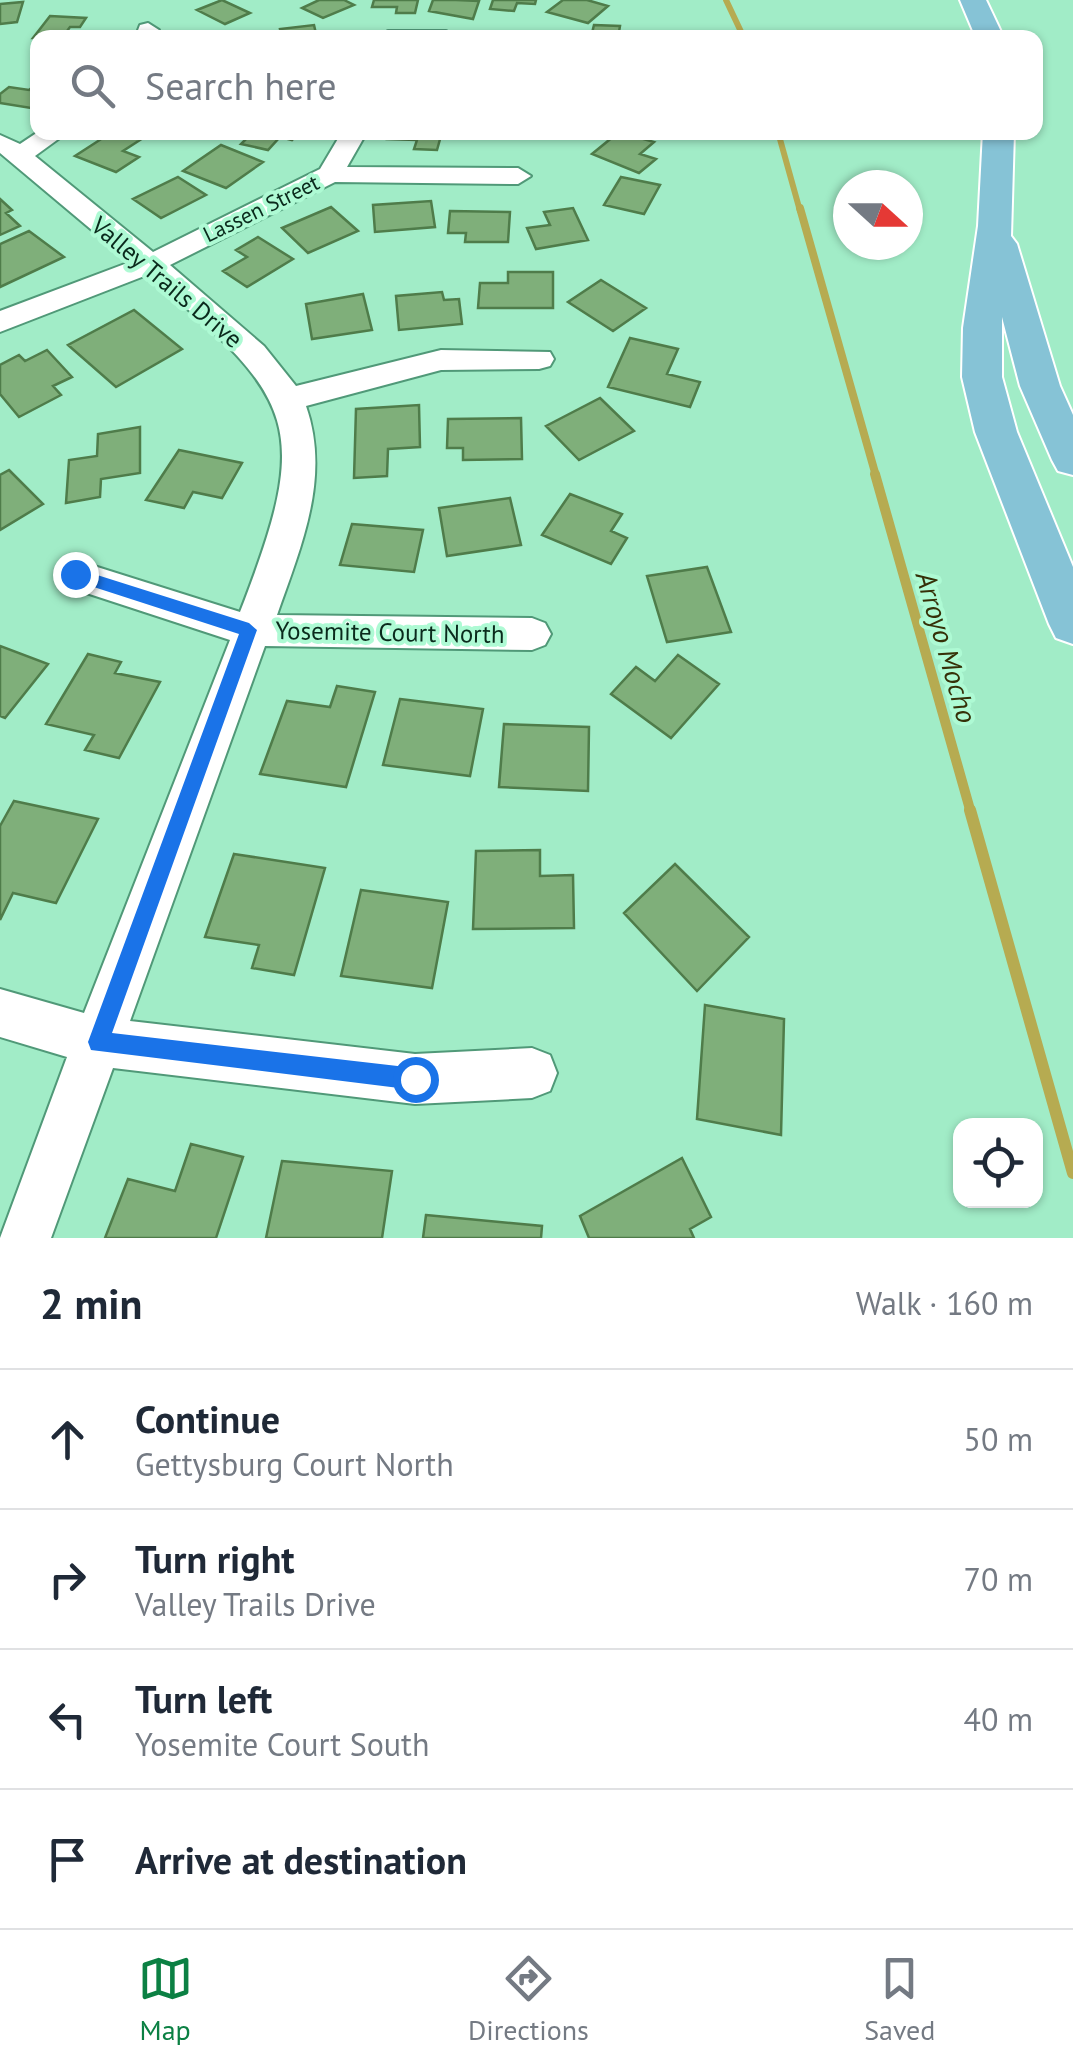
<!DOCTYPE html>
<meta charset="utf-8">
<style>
body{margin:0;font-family:"PT Sans",sans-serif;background:#f6f6f7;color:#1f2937}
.controls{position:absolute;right:30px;bottom:30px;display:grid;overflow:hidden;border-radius:20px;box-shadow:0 2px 8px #0004}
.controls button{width:90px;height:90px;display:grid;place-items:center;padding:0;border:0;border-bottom:2px solid #e0e1e3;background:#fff;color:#1f2937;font:50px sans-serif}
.compass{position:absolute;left:833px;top:170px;width:90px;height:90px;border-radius:50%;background:#fff;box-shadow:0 2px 8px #0004;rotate:111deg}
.stop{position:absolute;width:30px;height:30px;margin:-22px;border:8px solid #1a73e8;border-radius:50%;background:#fff}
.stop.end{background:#1a73e8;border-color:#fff;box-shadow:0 2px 10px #0008}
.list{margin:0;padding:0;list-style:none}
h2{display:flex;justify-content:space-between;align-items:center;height:130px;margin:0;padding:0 40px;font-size:42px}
h2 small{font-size:32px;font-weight:400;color:#747a83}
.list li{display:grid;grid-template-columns:65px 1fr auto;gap:30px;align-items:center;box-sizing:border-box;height:140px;padding:0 40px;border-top:2px solid #e0e1e3}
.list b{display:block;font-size:38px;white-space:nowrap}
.list p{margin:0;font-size:32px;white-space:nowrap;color:#747a83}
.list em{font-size:32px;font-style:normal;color:#747a83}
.icon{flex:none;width:55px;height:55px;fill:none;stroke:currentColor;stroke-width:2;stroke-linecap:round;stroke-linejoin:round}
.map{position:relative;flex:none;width:1073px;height:1238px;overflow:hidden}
.search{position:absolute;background:#fff;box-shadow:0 2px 8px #0004;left:30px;right:30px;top:30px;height:110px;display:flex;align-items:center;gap:25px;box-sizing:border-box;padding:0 35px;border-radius:20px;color:#747a83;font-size:38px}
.sheet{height:690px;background:#fff}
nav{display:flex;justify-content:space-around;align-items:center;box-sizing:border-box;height:140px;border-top:2px solid #e0e1e3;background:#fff;font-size:28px;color:#747a83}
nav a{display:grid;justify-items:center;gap:5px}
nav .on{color:#0b8043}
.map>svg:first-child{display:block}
</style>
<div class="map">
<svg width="1073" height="1238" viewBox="0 0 1073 1238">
<rect width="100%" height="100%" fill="#a1ecc7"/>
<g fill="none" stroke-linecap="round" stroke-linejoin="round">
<path stroke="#b6ab51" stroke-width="6" d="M 726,0 L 744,38
M 778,132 L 800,211"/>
<path stroke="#b6ab51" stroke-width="8" d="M 800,208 L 876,476"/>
<path stroke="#b6ab51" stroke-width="10" d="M 875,474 L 971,813"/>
<path stroke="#b6ab51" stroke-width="12" d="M 970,810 L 1073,1173"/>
</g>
<path fill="#7faf7a" stroke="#4f7c4a" stroke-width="2.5" d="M 222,0 L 250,13 L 225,24 L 197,10 Z
M 319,0 L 344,0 L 354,5 L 323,18 L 302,8 Z
M 374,0 L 418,0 L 415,13 L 396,13 L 397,7 L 372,7 Z
M 433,0 L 456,0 L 479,1 L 473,19 L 429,11 Z
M 493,0 L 536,0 L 535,4 L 517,3 L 514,11 L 490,9 Z
M 563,0 L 587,0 L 608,6 L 588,23 L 547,12 Z
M 23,2 L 17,22 L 0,24 L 0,4 Z
M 50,16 L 86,18 L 80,27 L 70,27 L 62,38 L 33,38 Z
M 314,25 L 317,38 L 282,38 L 280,29 Z
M 594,25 L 620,26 L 618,38 L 578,38 L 591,37 Z
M 38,83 L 38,103 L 31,108 L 0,103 L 0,94 L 9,87 L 29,90 Z
M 112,132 L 140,140 L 123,151 L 139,157 L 116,172 L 75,156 Z
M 253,132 L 300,132 L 292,140 L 280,137 L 268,150 L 241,144 Z
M 389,132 L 442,132 L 437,150 L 414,149 L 417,140 L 387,139 Z
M 619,132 L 654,142 L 640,154 L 656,159 L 639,173 L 592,154 Z
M 221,145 L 263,162 L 226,188 L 183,171 Z
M 178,177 L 206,195 L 161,218 L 133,199 Z
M 621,177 L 660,185 L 644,214 L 604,205 Z
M 0,199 L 12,210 L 6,213 L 20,226 L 0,235 Z
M 431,201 L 435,227 L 375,232 L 373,205 Z
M 331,207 L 358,231 L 308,253 L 282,228 Z
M 573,208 L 588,240 L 536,249 L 527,228 L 550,225 L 544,212 Z
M 450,211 L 510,212 L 508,242 L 465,242 L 466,233 L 448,233 Z
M 29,231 L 64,257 L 0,287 L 0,244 Z
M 258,237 L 293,259 L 247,287 L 223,271 L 247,257 L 236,250 Z
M 508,272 L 553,272 L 553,308 L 478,308 L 480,283 L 508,283 Z
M 601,280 L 646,308 L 613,331 L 568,302 Z
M 442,292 L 444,300 L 459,299 L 462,324 L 399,330 L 396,296 Z
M 363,294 L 372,330 L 312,339 L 306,304 Z
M 134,310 L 182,349 L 116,387 L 68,345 Z
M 630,338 L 678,349 L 667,374 L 700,382 L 690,407 L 608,387 Z
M 47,350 L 72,377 L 53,386 L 61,395 L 19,417 L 0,394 L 0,365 L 19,355 L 25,361 Z
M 600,398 L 634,431 L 579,460 L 546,426 Z
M 419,405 L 420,447 L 388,449 L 387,476 L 354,478 L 356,409 Z
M 521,418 L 522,459 L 463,460 L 463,448 L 447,448 L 448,419 Z
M 140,427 L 140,473 L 101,479 L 100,497 L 66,503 L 69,460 L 97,456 L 98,434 Z
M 179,450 L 242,463 L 222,498 L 193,492 L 184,508 L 146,500 Z
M 9,470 L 43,504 L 0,530 L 0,475 Z
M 570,494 L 622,514 L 611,531 L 627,538 L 611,564 L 542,535 Z
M 510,498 L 521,545 L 447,556 L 439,508 Z
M 352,524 L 423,530 L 414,572 L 340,565 Z
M 707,567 L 731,632 L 667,642 L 647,576 Z
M 0,646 L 48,664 L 5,718 L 0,716 Z
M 88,654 L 121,662 L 115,673 L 160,682 L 119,758 L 85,750 L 94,735 L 46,724 Z
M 678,655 L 719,684 L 671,738 L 611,694 L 636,667 L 655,681 Z
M 337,686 L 375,692 L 346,787 L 260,774 L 287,701 L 330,707 Z
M 400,699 L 483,709 L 470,776 L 383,765 Z
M 504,724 L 589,727 L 588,791 L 499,787 Z
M 14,801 L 98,819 L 56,903 L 13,893 L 0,920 L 0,826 Z
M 540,850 L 540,876 L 573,875 L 574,928 L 473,929 L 476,851 Z
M 234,854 L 325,868 L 294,975 L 252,968 L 259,945 L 205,937 Z
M 675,864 L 749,937 L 697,991 L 624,913 Z
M 361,890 L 448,902 L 432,988 L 341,976 Z
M 705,1005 L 784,1019 L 781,1135 L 697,1119 Z
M 191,1144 L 243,1157 L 216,1238 L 105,1238 L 128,1179 L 175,1191 Z
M 682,1158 L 711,1217 L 690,1229 L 694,1238 L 589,1238 L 580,1216 Z
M 282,1161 L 392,1171 L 382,1238 L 266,1238 Z
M 426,1215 L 542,1226 L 541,1238 L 423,1238 Z"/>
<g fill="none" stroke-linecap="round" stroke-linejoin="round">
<defs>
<path id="minor" d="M 148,23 L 159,30 L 157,38 L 135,38 L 140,25 Z
M 388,31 L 446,31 L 457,38 L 377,38 Z
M 38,132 L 68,132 L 35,156 L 153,252 L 320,169 L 342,132 L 367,132 L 347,167 L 518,168 L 531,176 L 518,184 L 335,182 L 170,265 L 264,346 L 296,386 L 441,350 L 550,352 L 554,359 L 550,366 L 539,369 L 441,370 L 306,406 C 331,478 301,546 277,615 L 532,618 L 545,623 L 551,634 L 545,645 L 532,650 L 265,646 L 130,1021 L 415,1054 L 532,1048 L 550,1055 L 557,1073 L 550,1091 L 532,1098 L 415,1104 L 113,1068 L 51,1238 L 0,1238 L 67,1057 L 0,1037 L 0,989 L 84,1013 L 230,640 L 62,585 L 57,575 L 62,565 L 75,560 L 240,612 C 312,427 298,399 147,275 L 0,332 L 0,311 L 130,262 L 0,153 L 0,135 L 20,144 Z"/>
<path id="major" d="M 960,0 L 986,0 L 1004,38 L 976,38 Z
M 983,132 L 1014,132 L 1011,236 L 1017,244 L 1060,386 L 1073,415 L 1073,475 L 1058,471 L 1052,460 L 1020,386 L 1002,317 L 1002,377 L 1017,432 L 1073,567 L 1073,644 L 1056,638 L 1049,624 L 975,432 L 962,377 L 963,328 L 978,226 Z"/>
</defs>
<use href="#minor" stroke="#509978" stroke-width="4"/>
<use href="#major" stroke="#fff" stroke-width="4"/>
<use href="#minor" fill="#fff" fill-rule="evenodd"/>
<use href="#major" fill="#86c3d6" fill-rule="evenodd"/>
</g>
<path fill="#1a73e8" d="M 75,568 L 249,623 L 257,630 L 112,1033 L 415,1068 L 423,1071 L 426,1079 L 423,1086 L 415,1090 L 91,1050 L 88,1042 L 239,634 L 69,579 L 67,574 Z"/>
<g text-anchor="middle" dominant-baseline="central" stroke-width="8" stroke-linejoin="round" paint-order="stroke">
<g font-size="22" fill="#0a2a1c" stroke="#aefad4">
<text transform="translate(261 208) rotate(-26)">Lassen Street</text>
</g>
<g font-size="25" fill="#0a2a1c" stroke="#aefad4">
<text transform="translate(167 282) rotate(40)">Valley Trails Drive</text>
<text transform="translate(390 632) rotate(1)">Yosemite Court North</text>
</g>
<g font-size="28" font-style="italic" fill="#353008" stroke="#aefad4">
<text transform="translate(947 647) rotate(74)">Arroyo Mocho</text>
</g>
</g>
</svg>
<div class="controls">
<button><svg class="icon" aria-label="locate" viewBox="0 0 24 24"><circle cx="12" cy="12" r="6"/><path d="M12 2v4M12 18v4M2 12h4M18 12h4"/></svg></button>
</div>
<svg class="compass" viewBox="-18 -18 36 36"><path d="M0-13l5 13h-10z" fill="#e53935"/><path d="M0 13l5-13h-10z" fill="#747a83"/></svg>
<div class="stop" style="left:415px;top:1079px"></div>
<div class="stop end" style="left:75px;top:574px"></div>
<div class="search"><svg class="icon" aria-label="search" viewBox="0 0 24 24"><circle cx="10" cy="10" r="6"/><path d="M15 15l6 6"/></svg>Search here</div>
</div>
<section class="sheet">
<h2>2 min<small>Walk · 160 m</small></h2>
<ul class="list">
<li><svg class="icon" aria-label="ahead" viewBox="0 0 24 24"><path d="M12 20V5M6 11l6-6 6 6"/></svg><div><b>Continue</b><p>Gettysburg Court North</p></div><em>50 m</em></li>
<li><svg class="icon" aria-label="right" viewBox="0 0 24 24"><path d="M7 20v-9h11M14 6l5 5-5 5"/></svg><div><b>Turn right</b><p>Valley Trails Drive</p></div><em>70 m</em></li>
<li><svg class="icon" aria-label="left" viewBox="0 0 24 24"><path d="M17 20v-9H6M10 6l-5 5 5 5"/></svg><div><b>Turn left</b><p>Yosemite Court South</p></div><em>40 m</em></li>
<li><svg class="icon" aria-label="arrive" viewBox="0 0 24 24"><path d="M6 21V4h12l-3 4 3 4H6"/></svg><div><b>Arrive at destination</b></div></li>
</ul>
</section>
<nav>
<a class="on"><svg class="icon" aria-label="map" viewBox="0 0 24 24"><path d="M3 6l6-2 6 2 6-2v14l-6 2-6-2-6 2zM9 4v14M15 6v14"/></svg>Map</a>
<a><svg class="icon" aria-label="directions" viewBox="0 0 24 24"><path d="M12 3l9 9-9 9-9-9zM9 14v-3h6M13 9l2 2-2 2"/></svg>Directions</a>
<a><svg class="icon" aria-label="saved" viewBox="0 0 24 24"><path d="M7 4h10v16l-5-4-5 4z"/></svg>Saved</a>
</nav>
